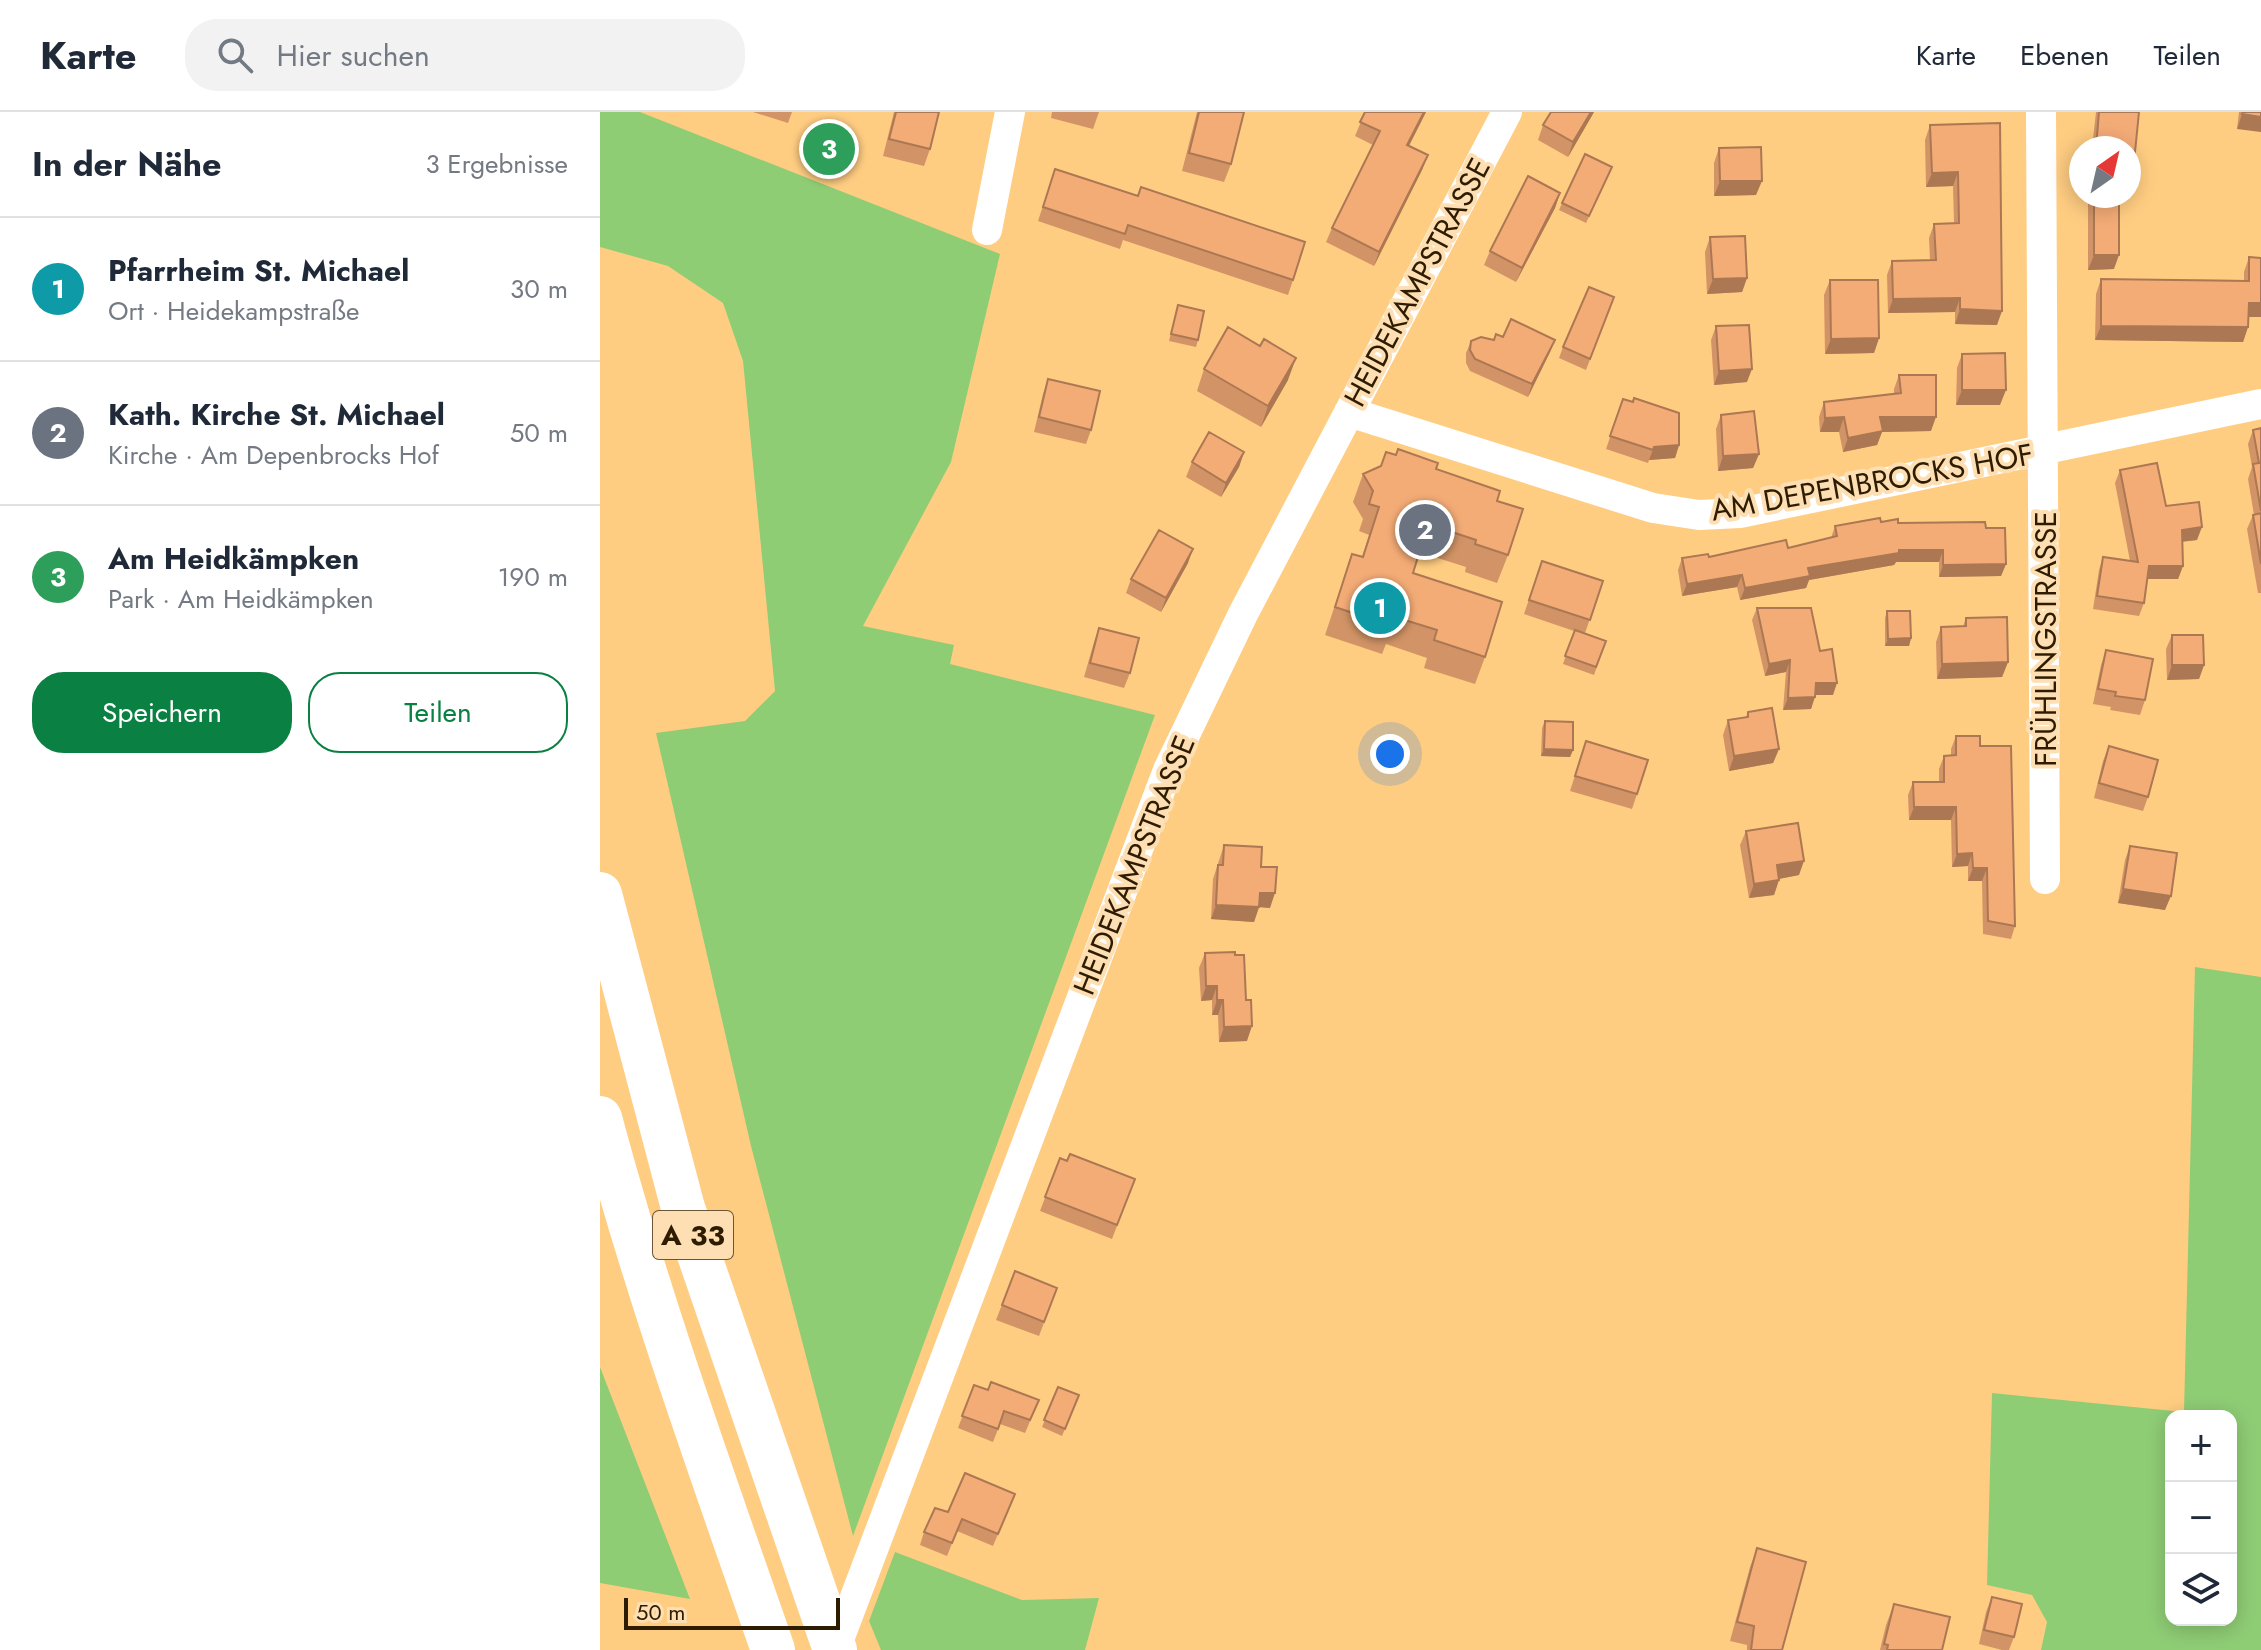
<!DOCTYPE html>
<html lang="de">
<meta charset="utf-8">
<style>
body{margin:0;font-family:Jost,sans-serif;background:#f2f2f3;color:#1f2937}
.controls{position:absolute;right:24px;bottom:24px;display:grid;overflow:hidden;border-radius:16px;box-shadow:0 4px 20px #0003}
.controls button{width:72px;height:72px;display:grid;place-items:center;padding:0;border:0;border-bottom:2px solid #e0e1e3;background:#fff;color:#1f2937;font:40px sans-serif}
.compass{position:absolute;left:1469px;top:24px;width:72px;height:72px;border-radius:50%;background:#fff;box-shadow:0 4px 20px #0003;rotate:34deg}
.scale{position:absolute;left:24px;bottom:20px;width:216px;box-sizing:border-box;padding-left:8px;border:4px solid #2e1c00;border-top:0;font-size:22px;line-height:28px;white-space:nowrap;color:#2e1c00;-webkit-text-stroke:6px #fddfb3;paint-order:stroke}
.you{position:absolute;left:790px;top:642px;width:28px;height:28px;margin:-20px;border:6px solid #fff;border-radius:50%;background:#1a73e8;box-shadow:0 0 0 12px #1a73e833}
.badge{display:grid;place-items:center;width:52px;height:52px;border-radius:50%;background:#0b8043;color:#fff;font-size:26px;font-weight:700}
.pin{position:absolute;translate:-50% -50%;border:4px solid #fff;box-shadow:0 2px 8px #0006}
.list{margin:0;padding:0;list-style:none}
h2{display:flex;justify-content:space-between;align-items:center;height:104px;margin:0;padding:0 32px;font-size:34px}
h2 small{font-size:26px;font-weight:400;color:#747a83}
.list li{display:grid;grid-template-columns:52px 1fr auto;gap:24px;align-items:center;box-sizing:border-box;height:144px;padding:0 32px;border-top:2px solid #e0e1e3}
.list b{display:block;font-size:30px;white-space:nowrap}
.list p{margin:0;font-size:26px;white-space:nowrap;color:#747a83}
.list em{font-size:26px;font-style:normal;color:#747a83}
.actions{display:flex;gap:16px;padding:24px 32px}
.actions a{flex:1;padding:18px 0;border:2px solid #0b8043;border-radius:32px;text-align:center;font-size:28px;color:#0b8043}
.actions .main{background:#0b8043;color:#fff}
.icon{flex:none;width:44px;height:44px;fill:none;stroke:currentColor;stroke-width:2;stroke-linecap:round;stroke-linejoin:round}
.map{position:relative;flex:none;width:1661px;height:1538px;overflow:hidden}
header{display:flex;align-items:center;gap:48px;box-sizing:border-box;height:112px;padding:0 40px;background:#fff;border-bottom:2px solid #e0e1e3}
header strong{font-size:38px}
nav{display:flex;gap:44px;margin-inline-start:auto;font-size:28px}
.search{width:560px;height:72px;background:#f2f2f3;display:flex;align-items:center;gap:20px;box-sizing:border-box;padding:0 28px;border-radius:32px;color:#747a83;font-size:30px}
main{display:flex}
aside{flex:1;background:#fff}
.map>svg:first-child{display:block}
</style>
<header>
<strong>Karte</strong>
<div class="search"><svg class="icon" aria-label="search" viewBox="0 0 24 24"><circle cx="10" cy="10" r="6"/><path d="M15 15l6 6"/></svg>Hier suchen</div>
<nav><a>Karte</a><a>Ebenen</a><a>Teilen</a></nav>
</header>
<main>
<aside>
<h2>In der Nähe<small>3 Ergebnisse</small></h2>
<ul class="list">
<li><span class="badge" style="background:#0f9aa8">1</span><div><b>Pfarrheim St. Michael</b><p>Ort · Heidekampstraße</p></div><em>30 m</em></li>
<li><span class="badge" style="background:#6b7280">2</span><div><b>Kath. Kirche St. Michael</b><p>Kirche · Am Depenbrocks Hof</p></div><em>50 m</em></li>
<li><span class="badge" style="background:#2e9e5b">3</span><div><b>Am Heidkämpken</b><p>Park · Am Heidkämpken</p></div><em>190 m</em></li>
</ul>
<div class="actions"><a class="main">Speichern</a><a>Teilen</a></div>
</aside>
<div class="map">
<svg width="1661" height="1538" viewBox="0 0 1661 1538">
<rect width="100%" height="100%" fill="#ffcd82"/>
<path fill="#8fcd75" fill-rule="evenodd" d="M 0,0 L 40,0 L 400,142 L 351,350 L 263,514 L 354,533 L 350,552 L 555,603 L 253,1424 L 151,1034 L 56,621 L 145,609 L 175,579 L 143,249 L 123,191 L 68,154 L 0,135 Z
M 224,12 L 241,14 L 250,26 L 245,49 L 234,57 L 222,55 L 208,39 L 212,21 Z
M 1595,855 L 1661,865 L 1661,1538 L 1441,1538 L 1447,1510 L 1432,1483 L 1387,1473 L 1392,1281 L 1584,1300 ZM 1571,1304 L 1631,1304 L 1631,1508 L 1571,1508 Z
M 0,1255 L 90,1487 L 0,1471 Z
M 295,1440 L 422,1488 L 499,1486 L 485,1538 L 281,1538 L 269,1509 Z"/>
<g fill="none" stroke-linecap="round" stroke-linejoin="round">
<path stroke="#fff" stroke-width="30" d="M 1441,0 L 1445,767
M 387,118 L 410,0
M 749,300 L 1053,396 L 1099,403 L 1140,401 L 1661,292
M 235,1538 L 568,658 L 643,502 L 907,0"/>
<path stroke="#fff" stroke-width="44" d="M 0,782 L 83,1096 L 235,1538
M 0,1006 C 48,1186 112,1362 173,1538"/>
</g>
<path fill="#d29466" d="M 153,0 L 192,0 L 188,11 Z
M 294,0 L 339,0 L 330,37 L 324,54 L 283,44 Z
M 452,0 L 499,0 L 493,17 L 451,6 Z
M 597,0 L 644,0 L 631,52 L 624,70 L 582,59 Z
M 765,0 L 826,0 L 809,34 L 828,43 L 822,58 L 774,154 L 726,130 L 732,116 L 773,33 L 755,24 Z
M 994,0 L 968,45 L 938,28 L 943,13 Z
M 1496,0 L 1539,0 L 1533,60 L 1529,72 L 1529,36 L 1492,36 Z
M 1639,0 L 1661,0 L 1637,17 Z
M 1400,11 L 1397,213 L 1355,212 L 1355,200 L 1288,201 L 1287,163 L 1292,149 L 1330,148 L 1329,126 L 1334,112 L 1354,111 L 1353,74 L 1326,75 L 1325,28 L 1330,13 Z
M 1119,36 L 1156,83 L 1114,84 L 1114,51 Z
M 455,57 L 693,168 L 688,183 L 523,128 L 520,137 L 438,109 Z
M 1009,62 L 986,111 L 959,98 L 962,91 Z
M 960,81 L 955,96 L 916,170 L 884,153 L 890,139 Z
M 1488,84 L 1519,84 L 1514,157 L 1488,158 Z
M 1110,125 L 1147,166 L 1142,180 L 1107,182 L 1105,140 Z
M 1649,145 L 1661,146 L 1661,205 L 1649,205 L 1648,215 L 1643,230 L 1495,228 L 1496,182 L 1501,167 L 1644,168 L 1644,160 Z
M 1230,168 L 1279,226 L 1274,241 L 1225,242 L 1224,183 Z
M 1014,185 L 986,258 L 959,246 L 963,235 Z
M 578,193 L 598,228 L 596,235 L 569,229 Z
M 1116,214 L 1147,270 L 1114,273 L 1111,228 Z
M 903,225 L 955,228 L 950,240 L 928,285 L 870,259 L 866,251 L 866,241 L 871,229 L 894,228 Z
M 1362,242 L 1400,293 L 1356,293 L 1357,256 Z
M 604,257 L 688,268 L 661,315 L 597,279 Z
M 1299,263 L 1331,319 L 1282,320 L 1277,333 L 1243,340 L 1239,320 L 1220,320 L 1219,305 L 1224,290 L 1294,282 L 1294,277 Z
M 448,267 L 491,318 L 486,332 L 434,320 L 443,282 Z
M 1023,287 L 1079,333 L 1075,346 L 1049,348 L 1048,351 L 1006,337 Z
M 1121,303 L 1159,342 L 1153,356 L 1118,359 L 1116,317 Z
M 1661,316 L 1661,481 L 1658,481 L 1647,417 L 1653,403 L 1654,403 L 1648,367 L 1652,355 L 1648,332 L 1653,318 Z
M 644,340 L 639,355 L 621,385 L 586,365 L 592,350 Z
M 836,357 L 897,389 L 908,443 L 897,471 L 865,460 L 866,455 L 819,440 L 813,461 L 885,545 L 875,572 L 824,556 L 827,546 L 786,532 L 782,542 L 725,523 L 752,442 L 762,445 L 769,423 L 759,419 L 763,407 L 753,390 L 763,362 Z
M 1520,358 L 1566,394 L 1597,428 L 1582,430 L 1583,454 L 1578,467 L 1547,467 L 1544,491 L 1539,504 L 1493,497 L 1499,458 L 1503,445 L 1530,449 L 1515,371 Z
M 1281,410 L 1386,416 L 1406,452 L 1401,464 L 1339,465 L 1339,450 L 1296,450 L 1294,453 L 1209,468 L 1206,476 L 1140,488 L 1137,475 L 1082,484 L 1078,458 L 1082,446 L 1109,445 L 1188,436 L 1231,426 L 1235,414 Z
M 942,449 L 1003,469 L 985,521 L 1006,529 L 994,563 L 963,552 L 974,519 L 924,502 Z
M 588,451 L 561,500 L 526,481 L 531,467 Z
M 1157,496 L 1220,539 L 1233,583 L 1215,583 L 1211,597 L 1183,598 L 1186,560 L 1165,564 L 1152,508 Z
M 1287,499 L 1311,526 L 1309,534 L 1285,534 L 1285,506 Z
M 1366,506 L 1408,550 L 1402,565 L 1337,567 L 1336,530 L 1341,515 L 1363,514 Z
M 499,516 L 530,561 L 524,576 L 484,565 L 494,530 Z
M 1572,523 L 1604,553 L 1599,567 L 1567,568 L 1566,537 Z
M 1506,538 L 1545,588 L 1540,603 L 1510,598 L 1511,595 L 1493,592 L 1501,553 Z
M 1148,600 L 1179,637 L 1173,651 L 1129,659 L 1123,623 L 1128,608 L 1146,605 Z
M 945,609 L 973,638 L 970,645 L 941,644 L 942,616 Z
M 1356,624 L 1380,634 L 1415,814 L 1411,827 L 1383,822 L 1382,769 L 1368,769 L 1368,754 L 1352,755 L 1351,708 L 1309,708 L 1308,683 L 1313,670 L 1339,670 L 1339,657 L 1344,644 L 1351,643 L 1351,637 Z
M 986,629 L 1037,682 L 1032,697 L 970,679 Z
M 1509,634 L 1548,685 L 1543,699 L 1494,686 L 1503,649 Z
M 1146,719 L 1199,763 L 1179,767 L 1174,783 L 1149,786 L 1140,733 Z
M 624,733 L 661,755 L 670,796 L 659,795 L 654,810 L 611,807 L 613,767 Z
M 1530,734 L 1565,798 L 1518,791 L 1525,748 Z
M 605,841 L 647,929 L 619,930 L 618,903 L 612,903 L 612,888 L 601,889 L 599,856 Z
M 460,1046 L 535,1067 L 512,1127 L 440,1099 Z
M 415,1159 L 457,1176 L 439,1224 L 396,1208 Z
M 374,1273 L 434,1300 L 425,1321 L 400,1312 L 393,1330 L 358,1316 Z
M 458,1275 L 479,1283 L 462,1324 L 442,1315 Z
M 415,1382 L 393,1434 L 357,1419 L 347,1444 L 320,1433 L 324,1420 L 348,1400 Z
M 1157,1436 L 1182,1538 L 1147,1538 L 1147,1533 L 1130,1529 L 1150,1455 Z
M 1392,1485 L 1414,1525 L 1409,1538 L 1402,1538 L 1379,1532 L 1386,1500 Z
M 1294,1492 L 1342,1538 L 1280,1538 L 1286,1513 Z"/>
<path fill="#ab7853" d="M 824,0 L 826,0 L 802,47 L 807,33 Z
M 991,0 L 994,0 L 968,45 L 973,30 Z
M 1642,2 L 1661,5 L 1661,20 L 1637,17 Z
M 828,43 L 822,58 L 774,154 L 779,140 Z
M 1358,60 L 1353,74 L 1326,75 L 1332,61 Z
M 1529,60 L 1533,60 L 1529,72 Z
M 1120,69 L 1162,69 L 1156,83 L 1114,84 Z
M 960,81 L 955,96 L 916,170 L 922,156 Z
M 1494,143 L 1519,143 L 1514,157 L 1488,158 Z
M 1147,166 L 1142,180 L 1107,182 L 1113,167 Z
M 1360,186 L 1355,200 L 1288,201 L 1293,187 Z
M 1649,191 L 1661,191 L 1661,205 L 1643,205 Z
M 1360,197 L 1402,199 L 1397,213 L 1355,212 Z
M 1501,214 L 1648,215 L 1643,230 L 1495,228 Z
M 1279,226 L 1274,241 L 1225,242 L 1231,227 Z
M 955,228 L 950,240 L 928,285 L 932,272 Z
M 696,246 L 688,268 L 661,315 L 668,294 Z
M 1152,257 L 1147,270 L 1114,273 L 1119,259 Z
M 1362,278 L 1406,278 L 1400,293 L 1356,293 Z
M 1244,305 L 1239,320 L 1220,320 L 1225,306 Z
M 1280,305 L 1336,305 L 1331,319 L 1282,320 L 1277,333 L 1243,340 L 1248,326 Z
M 1079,333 L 1075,346 L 1049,348 L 1054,335 Z
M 644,340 L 639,355 L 621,385 L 626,371 Z
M 1159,342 L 1153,356 L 1118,359 L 1123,344 Z
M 1602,415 L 1597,428 L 1577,430 L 1582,418 Z
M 593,437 L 588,451 L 561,500 L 566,486 Z
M 1299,438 L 1343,438 L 1339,450 L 1296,450 L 1294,453 L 1209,468 L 1206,476 L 1140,488 L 1145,476 L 1208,456 Z
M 1406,452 L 1401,464 L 1339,465 L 1343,453 Z
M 1549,454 L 1583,454 L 1578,467 L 1545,467 Z
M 1142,463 L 1137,475 L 1082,484 L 1087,472 Z
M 1311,526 L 1309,534 L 1285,534 L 1288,527 Z
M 1190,548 L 1186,560 L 1165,564 L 1169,552 Z
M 1408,550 L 1402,565 L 1337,567 L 1342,552 Z
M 1572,553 L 1604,553 L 1599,567 L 1567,568 Z
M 1216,571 L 1237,571 L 1233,583 L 1211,583 Z
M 1215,585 L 1211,597 L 1183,598 L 1188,586 Z
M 944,637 L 973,638 L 970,645 L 941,644 Z
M 1179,637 L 1173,651 L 1129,659 L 1134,644 Z
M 1314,695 L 1356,695 L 1351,708 L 1309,708 Z
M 1372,741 L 1368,754 L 1352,755 L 1357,742 Z
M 1204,749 L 1199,763 L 1172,768 L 1177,753 Z
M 1373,756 L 1387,756 L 1382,769 L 1368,769 Z
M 1179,768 L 1174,783 L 1149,786 L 1154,772 Z
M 1523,777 L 1571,784 L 1565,798 L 1518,791 Z
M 660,781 L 675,781 L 670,796 L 659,795 L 654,810 L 611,807 L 616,793 Z
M 606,874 L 617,874 L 612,888 L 601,889 Z
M 617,888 L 623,888 L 618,903 L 612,903 Z
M 652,914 L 647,929 L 619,930 L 624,915 Z"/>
<path fill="#f4ac77" stroke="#ab7853" stroke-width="2" d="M 296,0 L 339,0 L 330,37 L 289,27 Z
M 599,0 L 644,0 L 631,52 L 589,41 Z
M 765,0 L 824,0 L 807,33 L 828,43 L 779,140 L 732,116 L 780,19 L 760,10 Z
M 951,0 L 991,0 L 973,30 L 943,13 Z
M 1499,0 L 1539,0 L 1533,60 L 1529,60 L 1529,36 L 1496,36 Z
M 1643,0 L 1661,0 L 1661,5 L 1642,2 Z
M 1400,11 L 1402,199 L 1360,197 L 1360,186 L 1293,187 L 1292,149 L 1336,148 L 1334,112 L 1359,111 L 1358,60 L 1332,61 L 1330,13 Z
M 1161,35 L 1162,69 L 1120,69 L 1119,36 Z
M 985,42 L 1012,55 L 989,104 L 962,91 Z
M 455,57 L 538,84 L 541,75 L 705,130 L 693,168 L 528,113 L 525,122 L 443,95 Z
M 928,64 L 960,81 L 922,156 L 890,139 Z
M 1494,84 L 1519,84 L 1519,143 L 1494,143 Z
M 1145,124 L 1147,166 L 1113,167 L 1110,125 Z
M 1649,145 L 1661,146 L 1661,191 L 1649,191 L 1648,215 L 1501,214 L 1501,167 L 1649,169 Z
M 1230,168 L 1278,168 L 1279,226 L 1231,227 Z
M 989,175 L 1014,185 L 990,247 L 963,235 Z
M 578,193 L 604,199 L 598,228 L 571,222 Z
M 911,207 L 955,228 L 932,272 L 875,247 L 870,238 L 871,229 L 881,225 L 894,228 L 896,222 L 903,225 Z
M 1149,213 L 1152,257 L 1119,259 L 1116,214 Z
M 628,215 L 660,234 L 664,227 L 696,246 L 668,294 L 604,257 Z
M 1405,241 L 1406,278 L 1362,278 L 1362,242 Z
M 1299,263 L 1336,263 L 1336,305 L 1280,305 L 1283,319 L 1248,326 L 1244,305 L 1225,306 L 1224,290 L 1301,281 Z
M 448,267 L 500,279 L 491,318 L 439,305 Z
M 1034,286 L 1079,301 L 1079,333 L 1054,335 L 1053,338 L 1010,324 L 1023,287 L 1033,290 Z
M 1154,299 L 1159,342 L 1123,344 L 1121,303 Z
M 1661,316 L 1661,399 L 1653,352 L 1659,351 L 1653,318 Z
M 609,320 L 644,340 L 626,371 L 592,350 Z
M 798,337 L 838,351 L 836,357 L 900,379 L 897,389 L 923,397 L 908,443 L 875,432 L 876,428 L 828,412 L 813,461 L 902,490 L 885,545 L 834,528 L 837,518 L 795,505 L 792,514 L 735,495 L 752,442 L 763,445 L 779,395 L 769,392 L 773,379 L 763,362 L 781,354 L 786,340 L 796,343 Z
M 1557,351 L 1566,394 L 1599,390 L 1602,415 L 1582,418 L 1583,454 L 1549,454 L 1544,491 L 1497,484 L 1503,445 L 1538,450 L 1520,358 Z
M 1661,401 L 1661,452 L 1653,403 Z
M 1280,406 L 1281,410 L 1298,407 L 1298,411 L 1385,410 L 1386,416 L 1405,416 L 1406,452 L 1343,453 L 1343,438 L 1299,438 L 1299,441 L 1208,456 L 1210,464 L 1145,476 L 1142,463 L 1087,472 L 1082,446 L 1108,442 L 1109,445 L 1186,428 L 1188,436 L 1237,424 L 1235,414 Z
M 559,418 L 593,437 L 566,486 L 531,467 Z
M 942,449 L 1003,469 L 990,508 L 929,488 Z
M 1157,496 L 1211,496 L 1220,539 L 1232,537 L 1237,571 L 1216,571 L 1215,585 L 1188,586 L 1190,548 L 1169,552 Z
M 1287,499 L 1310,499 L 1311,526 L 1288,527 Z
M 1407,505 L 1408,550 L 1342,552 L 1341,515 L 1366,514 L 1366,506 Z
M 499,516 L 539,526 L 530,561 L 490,551 Z
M 975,518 L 1006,529 L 996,555 L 965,544 Z
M 1572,523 L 1603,523 L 1604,553 L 1572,553 Z
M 1506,538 L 1553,547 L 1545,588 L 1515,584 L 1516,580 L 1498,577 Z
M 1172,596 L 1179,637 L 1134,644 L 1128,608 L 1148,605 L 1148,600 Z
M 945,609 L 973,610 L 973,638 L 944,637 Z
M 1356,624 L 1380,624 L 1380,634 L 1411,634 L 1415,814 L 1388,809 L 1387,756 L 1373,756 L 1372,741 L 1357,742 L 1356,695 L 1314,695 L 1313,670 L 1344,670 L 1344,644 L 1356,643 Z
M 986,629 L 1048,648 L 1037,682 L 975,664 Z
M 1509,634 L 1558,648 L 1548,685 L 1499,671 Z
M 1198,711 L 1204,749 L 1177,753 L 1179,768 L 1154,772 L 1146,719 Z
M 624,733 L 662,735 L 661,755 L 677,755 L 675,781 L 660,781 L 659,795 L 616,793 L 618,753 L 623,753 Z
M 1530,734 L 1577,741 L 1571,784 L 1523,777 Z
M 635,840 L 635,843 L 644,843 L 646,888 L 651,888 L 652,914 L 624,915 L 623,888 L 617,888 L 617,874 L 606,874 L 605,841 Z
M 470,1042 L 535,1067 L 517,1113 L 445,1085 L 460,1046 L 467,1049 Z
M 415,1159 L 457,1176 L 444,1210 L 402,1193 Z
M 391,1270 L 439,1288 L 430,1308 L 404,1299 L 398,1317 L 362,1304 L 374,1273 L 388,1278 Z
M 458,1275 L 479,1283 L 465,1317 L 444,1308 Z
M 365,1361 L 415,1382 L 398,1422 L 362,1407 L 352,1431 L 324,1420 L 335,1396 L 348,1400 Z
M 1157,1436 L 1206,1450 L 1182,1538 L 1151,1538 L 1154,1514 L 1137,1510 Z
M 1392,1485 L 1422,1492 L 1414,1525 L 1384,1518 Z
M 1294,1492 L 1350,1505 L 1342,1538 L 1287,1538 L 1288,1533 L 1284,1532 Z"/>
<g text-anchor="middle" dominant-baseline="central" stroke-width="8" stroke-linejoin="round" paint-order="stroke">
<rect fill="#fddfb3" stroke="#6c5636" stroke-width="2" x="53" y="1099" width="80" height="48" rx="6"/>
<g font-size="28" font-weight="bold" fill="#2e1c00">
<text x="93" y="1123">A 33</text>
</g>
<g font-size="30" fill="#2e1c00" stroke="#fddfb3">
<text transform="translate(817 170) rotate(-62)">HEIDEKAMPSTRASSE</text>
<text transform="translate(1272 370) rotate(-10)">AM DEPENBROCKS HOF</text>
<text transform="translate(1445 527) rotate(-90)">FRÜHLINGSTRASSE</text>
<text transform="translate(534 753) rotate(-68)">HEIDEKAMPSTRASSE</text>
</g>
</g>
</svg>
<div class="controls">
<button>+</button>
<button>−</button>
<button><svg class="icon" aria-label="layers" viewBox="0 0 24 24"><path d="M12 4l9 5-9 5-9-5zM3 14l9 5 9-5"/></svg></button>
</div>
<svg class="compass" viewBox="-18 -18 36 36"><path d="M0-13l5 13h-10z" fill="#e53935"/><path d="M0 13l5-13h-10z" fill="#747a83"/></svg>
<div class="scale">50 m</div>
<div class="you"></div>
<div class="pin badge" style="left:780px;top:496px;background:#0f9aa8">1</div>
<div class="pin badge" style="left:825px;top:418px;background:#6b7280">2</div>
<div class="pin badge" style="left:229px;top:37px;background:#2e9e5b">3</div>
</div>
</main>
